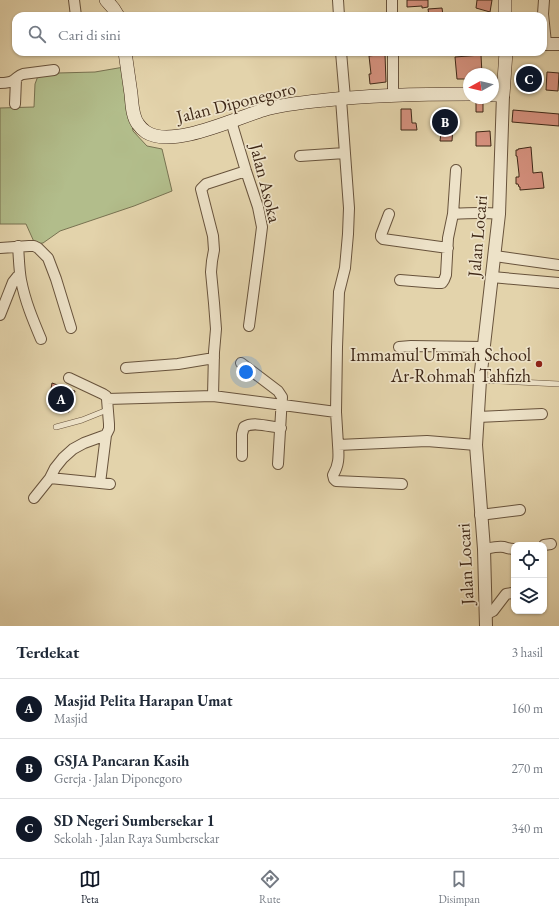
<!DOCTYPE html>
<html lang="id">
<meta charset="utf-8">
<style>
body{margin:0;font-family:"EB Garamond",serif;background:#f6f6f7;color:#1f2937}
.controls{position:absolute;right:12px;bottom:12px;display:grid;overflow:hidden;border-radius:8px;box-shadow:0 1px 3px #0004}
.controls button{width:36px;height:36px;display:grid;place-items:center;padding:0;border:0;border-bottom:1px solid #e0e1e3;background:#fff;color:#1f2937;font:20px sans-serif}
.compass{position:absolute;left:463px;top:68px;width:36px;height:36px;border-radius:50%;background:#fff;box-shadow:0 1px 3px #0004;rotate:262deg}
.you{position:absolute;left:246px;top:372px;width:14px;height:14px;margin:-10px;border:3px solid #fff;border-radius:50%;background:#1a73e8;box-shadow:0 0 0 6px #1a73e833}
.badge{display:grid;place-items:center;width:26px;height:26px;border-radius:50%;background:#111827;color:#fff;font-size:13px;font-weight:700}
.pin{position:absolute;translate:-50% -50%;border:2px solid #fff;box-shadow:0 1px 4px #0006}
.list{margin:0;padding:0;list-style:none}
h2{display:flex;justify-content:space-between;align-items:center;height:52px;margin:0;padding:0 16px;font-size:17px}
h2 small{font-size:13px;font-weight:400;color:#747a83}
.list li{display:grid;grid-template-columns:26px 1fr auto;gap:12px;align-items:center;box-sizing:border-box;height:60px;padding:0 16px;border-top:1px solid #e0e1e3}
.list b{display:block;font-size:15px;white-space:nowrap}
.list p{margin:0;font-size:13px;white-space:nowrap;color:#747a83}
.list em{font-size:13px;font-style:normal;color:#747a83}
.icon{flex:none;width:22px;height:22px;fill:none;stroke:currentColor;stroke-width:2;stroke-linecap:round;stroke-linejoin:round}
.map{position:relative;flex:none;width:559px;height:626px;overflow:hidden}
.search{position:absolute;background:#fff;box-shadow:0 1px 3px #0004;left:12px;right:12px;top:12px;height:44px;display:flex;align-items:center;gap:10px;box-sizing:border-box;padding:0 14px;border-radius:12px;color:#747a83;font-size:15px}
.sheet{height:232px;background:#fff}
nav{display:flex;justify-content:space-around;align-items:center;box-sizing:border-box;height:56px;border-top:1px solid #e0e1e3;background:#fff;font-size:11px;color:#747a83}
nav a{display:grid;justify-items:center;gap:2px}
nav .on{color:#111827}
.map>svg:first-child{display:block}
</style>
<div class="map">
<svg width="559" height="626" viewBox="0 0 559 626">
<rect width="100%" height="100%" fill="#e3d3ab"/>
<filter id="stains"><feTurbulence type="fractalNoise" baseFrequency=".005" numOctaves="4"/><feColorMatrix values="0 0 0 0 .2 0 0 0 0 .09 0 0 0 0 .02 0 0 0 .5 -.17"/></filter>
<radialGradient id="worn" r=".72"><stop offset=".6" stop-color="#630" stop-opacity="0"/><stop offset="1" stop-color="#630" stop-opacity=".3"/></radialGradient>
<path fill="#b2bd8b" stroke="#787251" d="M 124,67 L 133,131 L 147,146 L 162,149 L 172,191 L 134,206 L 60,231 L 43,243 L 35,244 L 26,224 L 0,224 L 0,108 L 34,107 L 35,84 L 38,76 L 58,73 L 95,72 Z"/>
<path fill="#d4907d" stroke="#3f2817" d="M 407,0 L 428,0 L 428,7 L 422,8 L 422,6 L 407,7 Z
M 477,0 L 492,0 L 490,12 L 476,8 Z
M 442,8 L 443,15 L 429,16 L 428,9 Z
M 385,54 L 386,82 L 370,84 L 369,74 L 371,74 L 369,56 Z
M 481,55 L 482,74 L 469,74 L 469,79 L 457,79 L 455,57 Z
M 547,72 L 559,73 L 558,91 L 546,90 Z
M 476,99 L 483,99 L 483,112 L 476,112 Z
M 401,109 L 411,109 L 412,123 L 416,123 L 417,130 L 401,130 Z
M 513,110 L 559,114 L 559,126 L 512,122 Z
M 438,111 L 454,112 L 452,141 L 440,141 L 441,133 L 437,133 Z
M 490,131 L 491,146 L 476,146 L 476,132 Z
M 531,147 L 533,173 L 542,172 L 544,188 L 520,190 L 520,187 L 519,187 L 518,184 L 516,184 L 516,177 L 519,177 L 519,174 L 517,156 L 516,156 L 516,150 L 518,150 L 518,149 Z
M 52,383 L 75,391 L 69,412 L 48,406 Z"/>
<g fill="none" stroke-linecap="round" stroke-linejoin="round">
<defs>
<path id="service" d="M 480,380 L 559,384
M 56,427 L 82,420 L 107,410"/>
<path id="minor" d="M 74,0 L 76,16
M 338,0 L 339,16
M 392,0 L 392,16
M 544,0 L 543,14 L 546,43
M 341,52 L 345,98
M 393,52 L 393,95
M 0,83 C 5,83 10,83 14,80 C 18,77 19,75 23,74 L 54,70
M 341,99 L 349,208 L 348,234 L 345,268 L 339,292 L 337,347 L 336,412 L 338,445 L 427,441 L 476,445
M 15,104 L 16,79
M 231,121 L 246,171 L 258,207 L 262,227 L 259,251 L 249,326
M 300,156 L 345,153
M 389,214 L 381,235 L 381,237 L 383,239 L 448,248
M 453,214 L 456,170
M 18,246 C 19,258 19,269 21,280 C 25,301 33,320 41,339
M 0,248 L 29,246 L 34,246 L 38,248 L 48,258 L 56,279 L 71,328
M 495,256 L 559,265
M 492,277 L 559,283
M 400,280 L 437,283 L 442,283 L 444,280 L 446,275 L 448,238 L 453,214 C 468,213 483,212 499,214
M 0,315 L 13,282 L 17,277 L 20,275
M 399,347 L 411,346 L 484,347
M 241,363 L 278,391 L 282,397 L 278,464
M 126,368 L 178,364 L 214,358
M 69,378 L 103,394 L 106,396 L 107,399 L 213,396 L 283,405 L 336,412
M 213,396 L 214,352 L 216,329 L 214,303 L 211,272 L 212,261 L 214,250 L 213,236 L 201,189 L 206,184 L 246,171
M 478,417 L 542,414
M 338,445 C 339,457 339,465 333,475 L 334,479 L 336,481 L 402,484
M 242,456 L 242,434 L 244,427 C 254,421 270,427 281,428
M 50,478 L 110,484
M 100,483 L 106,435 L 109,429 L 109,424 L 107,399
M 34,498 L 50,478 L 55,468 L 63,458 L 73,449 L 84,443 L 106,435
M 480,515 L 520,510
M 544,545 L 551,544
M 484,549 C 490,548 497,546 504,547 C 507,548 510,549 514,549
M 485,615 L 493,611 L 506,594 L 512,593"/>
<path id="tertiary" d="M 543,44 L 559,44
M 486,626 L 484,549 L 476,445 L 480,380 L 499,214 L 503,95"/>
<path id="secondary" d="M 106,0 L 113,8 L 118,16
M 505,0 L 505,16
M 125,52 C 127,66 129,80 131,94 C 132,103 132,116 138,124 C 140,127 143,130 146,132 C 172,149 236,118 263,110 C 283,104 306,102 326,100 C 374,95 421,94 469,94
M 493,95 L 503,95 L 506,52"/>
</defs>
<use href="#service" stroke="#68533c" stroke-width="6"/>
<use href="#minor" stroke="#68533c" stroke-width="12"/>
<use href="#tertiary" stroke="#68533c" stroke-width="14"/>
<use href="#secondary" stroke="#3f2817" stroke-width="14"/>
<use href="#service" stroke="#ede2c8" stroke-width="5"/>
<use href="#minor" stroke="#ede2c8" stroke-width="10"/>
<use href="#tertiary" stroke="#ede2c8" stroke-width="12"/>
<use href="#secondary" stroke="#ede2c8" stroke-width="13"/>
</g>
<circle fill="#8f2418" stroke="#ede2c8" stroke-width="1.5" cx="539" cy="364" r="4"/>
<g text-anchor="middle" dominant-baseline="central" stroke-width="3.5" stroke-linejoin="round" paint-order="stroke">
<g font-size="18" fill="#3f2817" stroke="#ede2c8">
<text transform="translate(236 102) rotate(-14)">Jalan Diponegoro</text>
<text transform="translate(266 183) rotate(76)">Jalan Asoka</text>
<text transform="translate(477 236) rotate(-85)">Jalan Locari</text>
<text transform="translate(465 564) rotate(-93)">Jalan Locari</text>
</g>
<g font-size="18" fill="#3f2817" stroke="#ede2c8" text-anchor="end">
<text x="531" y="354">Immamul Ummah School<tspan x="531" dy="21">Ar-Rohmah Tahfizh</tspan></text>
</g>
</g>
<rect width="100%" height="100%" filter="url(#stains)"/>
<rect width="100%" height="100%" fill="url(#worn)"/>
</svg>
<div class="controls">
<button><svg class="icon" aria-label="locate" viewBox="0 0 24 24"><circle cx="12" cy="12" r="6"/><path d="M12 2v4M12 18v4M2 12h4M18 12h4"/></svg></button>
<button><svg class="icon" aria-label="layers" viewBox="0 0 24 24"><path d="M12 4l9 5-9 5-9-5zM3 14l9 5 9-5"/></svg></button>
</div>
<svg class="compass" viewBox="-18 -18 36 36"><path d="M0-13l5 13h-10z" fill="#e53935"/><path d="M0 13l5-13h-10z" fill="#747a83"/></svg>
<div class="you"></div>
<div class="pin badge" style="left:61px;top:399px">A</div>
<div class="pin badge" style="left:445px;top:122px">B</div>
<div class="pin badge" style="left:529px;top:79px">C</div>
<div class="search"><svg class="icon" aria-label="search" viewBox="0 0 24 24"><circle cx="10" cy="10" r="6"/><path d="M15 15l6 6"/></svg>Cari di sini</div>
</div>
<section class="sheet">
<h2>Terdekat<small>3 hasil</small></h2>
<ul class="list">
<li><span class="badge">A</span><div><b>Masjid Pelita Harapan Umat</b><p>Masjid</p></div><em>160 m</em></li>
<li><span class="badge">B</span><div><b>GSJA Pancaran Kasih</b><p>Gereja · Jalan Diponegoro</p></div><em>270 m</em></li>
<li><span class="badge">C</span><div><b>SD Negeri Sumbersekar 1</b><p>Sekolah · Jalan Raya Sumbersekar</p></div><em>340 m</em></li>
</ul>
</section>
<nav>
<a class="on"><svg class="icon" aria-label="map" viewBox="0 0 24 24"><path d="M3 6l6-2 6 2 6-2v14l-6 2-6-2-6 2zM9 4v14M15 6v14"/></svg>Peta</a>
<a><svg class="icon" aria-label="directions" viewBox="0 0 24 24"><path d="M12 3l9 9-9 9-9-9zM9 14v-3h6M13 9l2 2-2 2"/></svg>Rute</a>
<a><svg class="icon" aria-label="saved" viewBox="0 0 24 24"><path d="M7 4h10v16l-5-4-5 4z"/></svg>Disimpan</a>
</nav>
